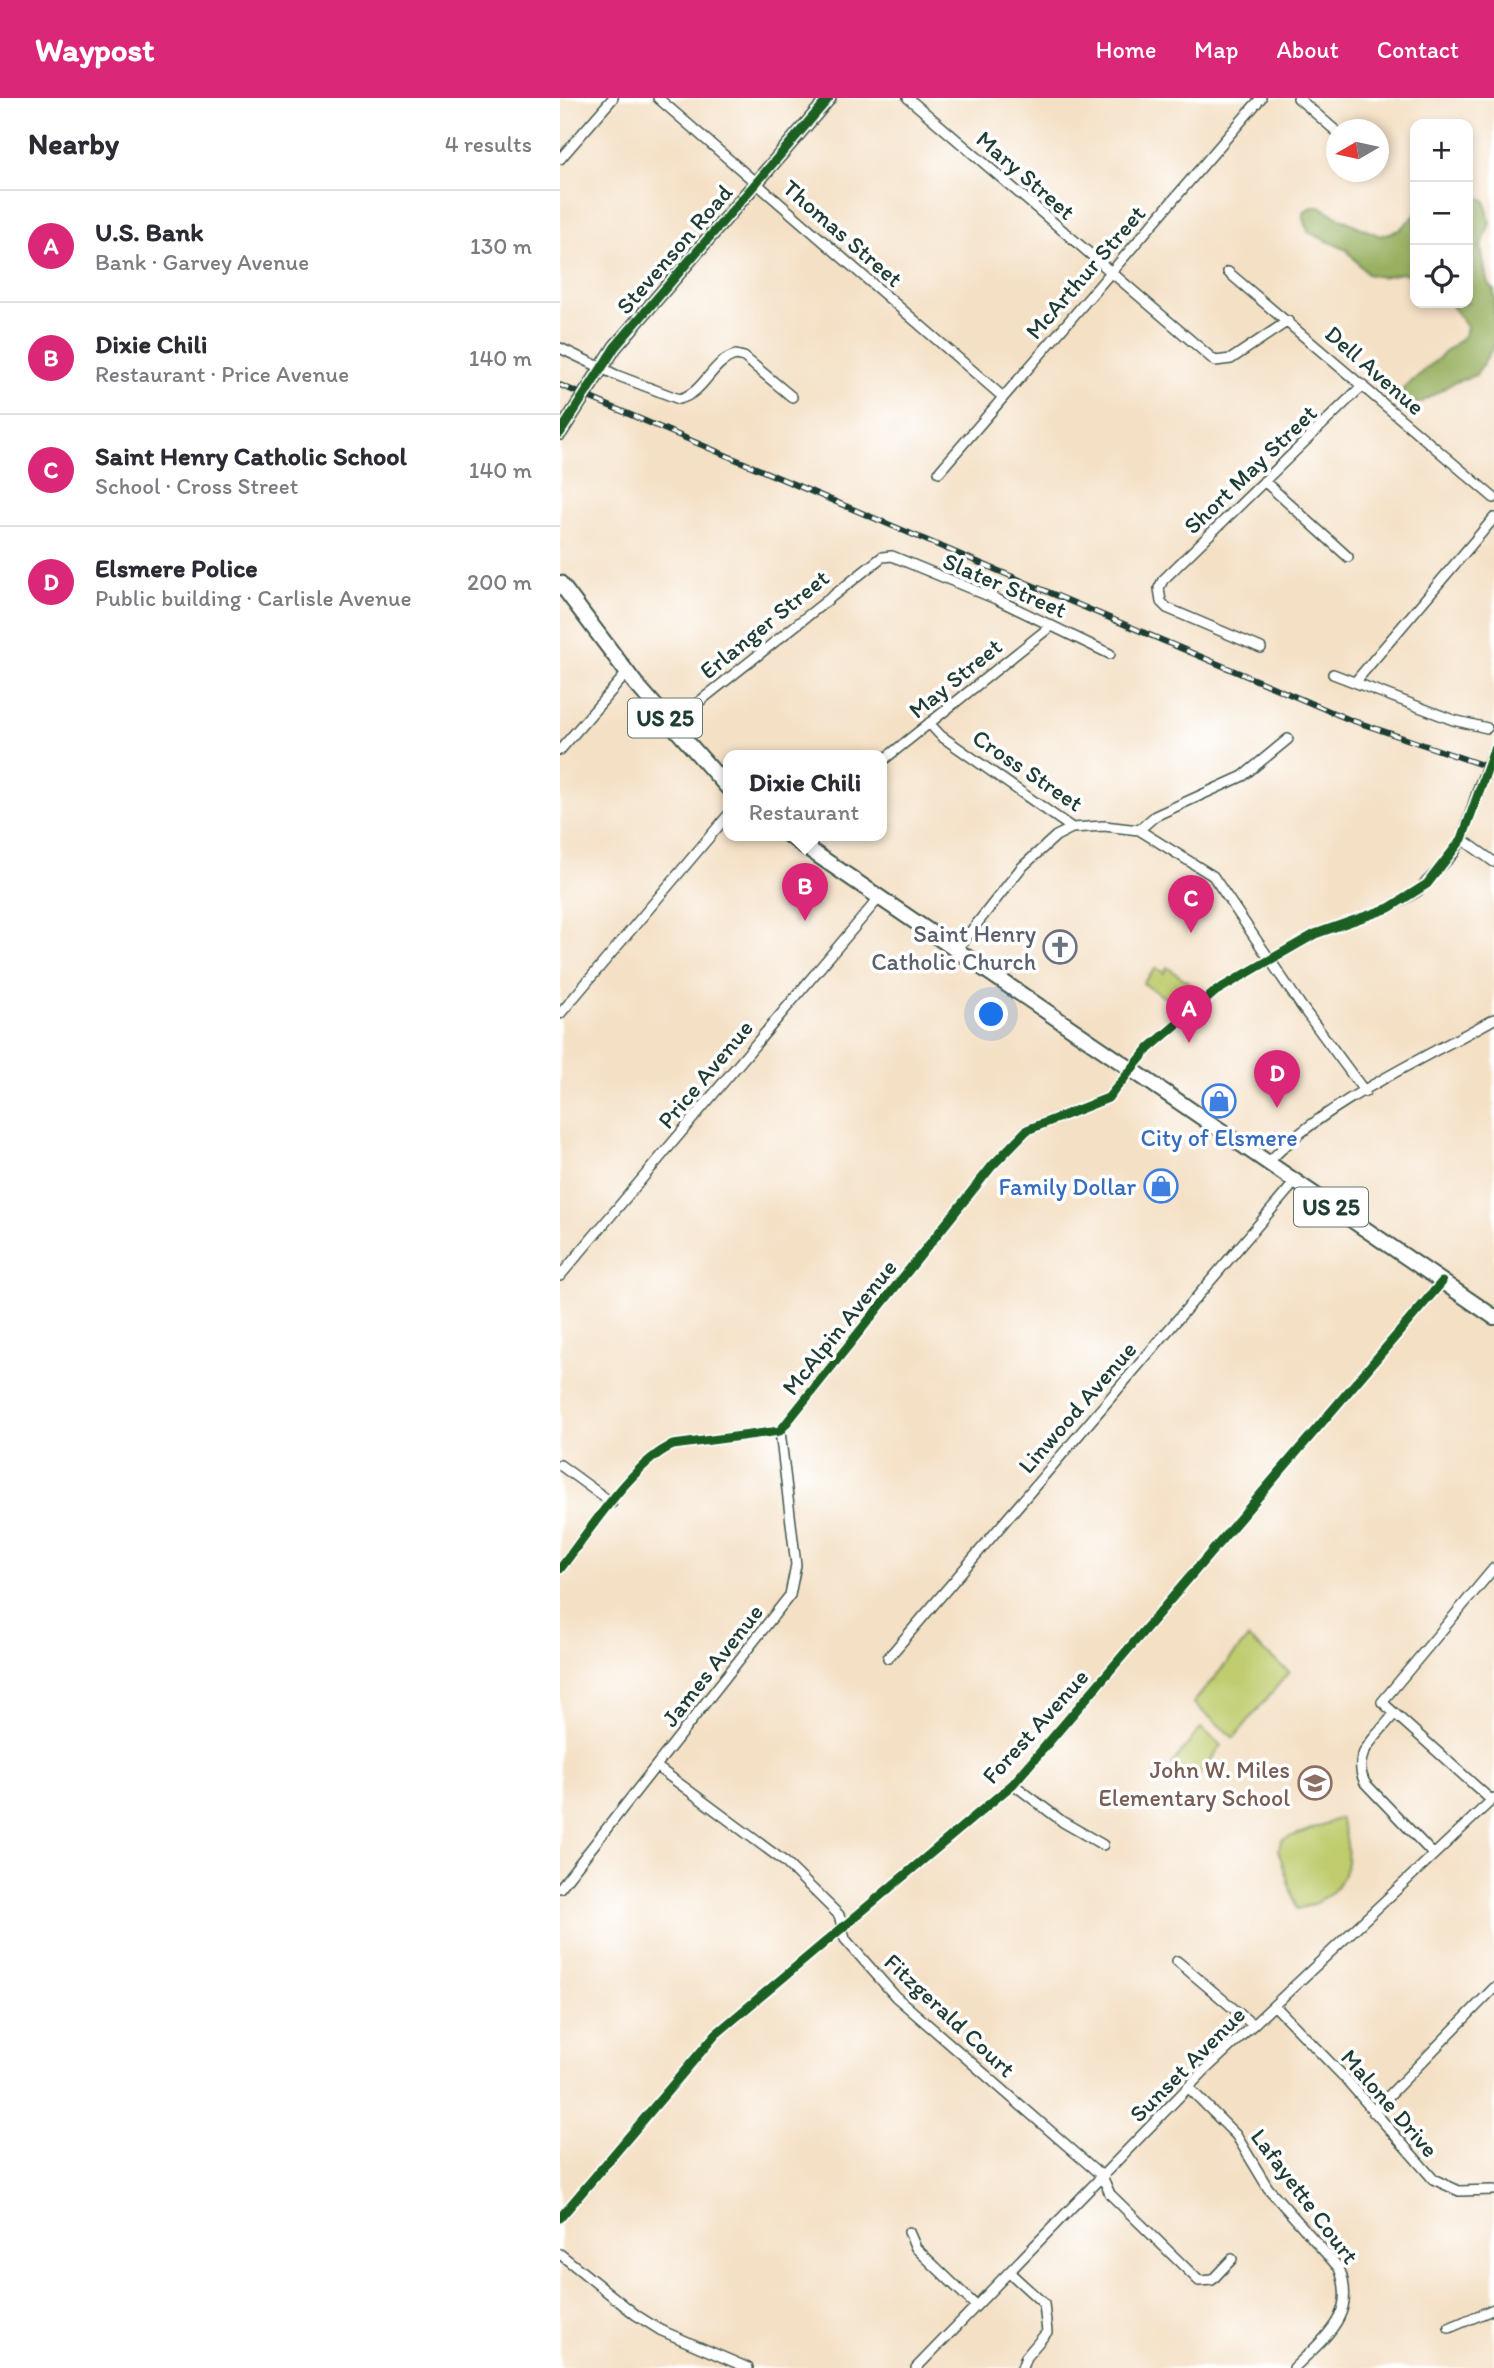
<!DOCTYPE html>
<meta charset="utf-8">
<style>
body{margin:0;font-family:Itim,sans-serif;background:#f7f7f7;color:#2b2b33}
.controls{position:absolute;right:21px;top:21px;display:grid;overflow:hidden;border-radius:14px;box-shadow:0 4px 10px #0003}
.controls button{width:63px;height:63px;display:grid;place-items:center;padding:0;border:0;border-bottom:2px solid #e1e1e2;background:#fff;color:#2b2b33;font:35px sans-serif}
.compass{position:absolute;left:766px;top:21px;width:63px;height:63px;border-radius:50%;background:#fff;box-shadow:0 4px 10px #0003;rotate:261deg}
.you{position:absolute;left:432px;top:917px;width:24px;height:24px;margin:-18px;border:5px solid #fff;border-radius:50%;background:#1a73e8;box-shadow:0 0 0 10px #1a73e833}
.badge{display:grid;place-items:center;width:46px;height:46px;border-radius:50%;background:#db2777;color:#fff;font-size:23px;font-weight:700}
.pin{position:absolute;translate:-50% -58px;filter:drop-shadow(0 2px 4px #0008)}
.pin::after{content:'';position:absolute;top:37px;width:24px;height:21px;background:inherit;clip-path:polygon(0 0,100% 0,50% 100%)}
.popup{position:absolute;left:163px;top:652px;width:164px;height:91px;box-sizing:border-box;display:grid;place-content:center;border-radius:14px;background:#fff;filter:drop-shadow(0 2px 5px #0005);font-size:23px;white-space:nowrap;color:#7c7c81}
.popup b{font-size:26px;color:#2b2b33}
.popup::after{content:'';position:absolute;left:50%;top:100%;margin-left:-14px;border:14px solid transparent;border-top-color:#fff}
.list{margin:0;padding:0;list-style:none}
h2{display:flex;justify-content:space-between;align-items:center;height:91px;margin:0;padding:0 28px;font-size:30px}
h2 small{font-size:23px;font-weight:400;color:#7c7c81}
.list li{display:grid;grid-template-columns:46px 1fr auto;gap:21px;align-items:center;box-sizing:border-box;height:112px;padding:0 28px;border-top:2px solid #e1e1e2}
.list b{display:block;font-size:26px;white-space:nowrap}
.list p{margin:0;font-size:23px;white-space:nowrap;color:#7c7c81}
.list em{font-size:23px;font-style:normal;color:#7c7c81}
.icon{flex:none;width:38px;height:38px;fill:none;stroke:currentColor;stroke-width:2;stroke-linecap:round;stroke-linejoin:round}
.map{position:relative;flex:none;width:934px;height:2270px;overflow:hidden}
header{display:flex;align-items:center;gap:42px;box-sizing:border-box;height:98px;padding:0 35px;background:#db2777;color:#fff}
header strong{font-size:33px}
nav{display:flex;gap:38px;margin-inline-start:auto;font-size:24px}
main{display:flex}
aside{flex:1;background:#fff}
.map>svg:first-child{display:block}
</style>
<header>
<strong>Waypost</strong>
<nav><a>Home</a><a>Map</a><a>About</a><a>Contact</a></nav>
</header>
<main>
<aside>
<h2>Nearby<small>4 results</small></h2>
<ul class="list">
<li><span class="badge">A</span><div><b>U.S. Bank</b><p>Bank · Garvey Avenue</p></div><em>130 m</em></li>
<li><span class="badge">B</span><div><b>Dixie Chili</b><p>Restaurant · Price Avenue</p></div><em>140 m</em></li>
<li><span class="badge">C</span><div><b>Saint Henry Catholic School</b><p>School · Cross Street</p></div><em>140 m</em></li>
<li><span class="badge">D</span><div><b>Elsmere Police</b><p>Public building · Carlisle Avenue</p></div><em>200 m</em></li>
</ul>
</aside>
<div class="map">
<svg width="934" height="2270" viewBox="0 0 934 2270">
<rect width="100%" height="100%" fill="#fff"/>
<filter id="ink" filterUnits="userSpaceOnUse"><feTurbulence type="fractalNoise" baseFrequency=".0143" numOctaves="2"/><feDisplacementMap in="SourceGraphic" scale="14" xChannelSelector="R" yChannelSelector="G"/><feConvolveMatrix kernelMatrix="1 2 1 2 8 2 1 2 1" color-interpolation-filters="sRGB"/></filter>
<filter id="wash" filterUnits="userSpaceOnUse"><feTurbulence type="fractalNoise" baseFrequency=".00686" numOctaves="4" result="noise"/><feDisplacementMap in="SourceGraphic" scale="28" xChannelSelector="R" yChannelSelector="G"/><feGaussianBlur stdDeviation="1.57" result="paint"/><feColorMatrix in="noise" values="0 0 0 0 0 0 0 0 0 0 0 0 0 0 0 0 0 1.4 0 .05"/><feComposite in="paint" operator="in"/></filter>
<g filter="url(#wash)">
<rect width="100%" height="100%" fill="#f4e0c5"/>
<path fill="#c0cc6e" stroke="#708451" stroke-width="2" d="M 607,869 L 637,890 L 616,907 L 583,885 L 596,870 L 604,875 Z
M 688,1540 L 729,1574 L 674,1640 L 633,1605 Z
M 641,1630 L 662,1648 L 634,1683 L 612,1666 Z
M 780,1720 C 797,1764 786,1800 737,1811 L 718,1752 L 722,1742 Z"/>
<path fill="#98b061" stroke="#5c764a" stroke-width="2" d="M 908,96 L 925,102 L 930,125 L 921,148 L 927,183 L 934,192 L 934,248 L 916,277 L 893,285 L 860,305 L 849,306 L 842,302 L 843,291 L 905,237 L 907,229 L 890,205 L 908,205 Z
M 760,108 L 777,119 L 820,138 L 839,132 L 855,117 L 855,177 L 842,175 L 821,179 L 807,176 L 787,152 L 748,134 L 743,116 L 749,110 Z"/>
</g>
<g filter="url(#ink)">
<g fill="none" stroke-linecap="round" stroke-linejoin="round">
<defs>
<path id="minor" d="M 98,0 L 443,299
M 348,0 L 655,263 L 671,261 L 728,223
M 738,0 L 776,33
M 0,61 L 53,0
M 668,174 L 934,400
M 0,250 L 56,277 L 119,301 C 145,295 151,263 176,257 L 184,259 L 232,299
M 379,374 L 701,0
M 704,383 L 788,459
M 701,550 L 607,510 L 601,504 L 599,490 L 603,482 L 803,287
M 773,576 L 893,622 L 927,630
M 795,584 L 934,420
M 369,625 L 381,638 L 512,730
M 111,626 L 322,459 L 332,458 L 436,501 L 550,556
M 0,652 L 67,575
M 322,663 L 491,528
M 579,732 L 595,718 L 683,678 L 728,641
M 902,741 L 934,764
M 396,852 L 461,770 L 496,738 L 512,730 L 544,728 L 579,732 L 653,778 L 742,909 L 805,994
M 0,916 L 168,717
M 708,1065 C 760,1007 865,960 934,921
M 0,1178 L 319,800
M 0,1367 L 52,1405
M 0,1471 C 27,1436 74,1363 113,1347 L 220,1333 L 432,1068 L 467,1032 L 548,1000 L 589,950 L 656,893 L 755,836 L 829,810 L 858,793 L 894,755 L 902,741 L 919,688
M 328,1560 L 735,1084
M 834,1616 C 818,1638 790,1655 805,1685 L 873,1756
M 97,1669 L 225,1764 L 279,1817 L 285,1841 L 336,1899 L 542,2078 L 550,2096 L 639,2183 L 652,2182 L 672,2161
M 453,1686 L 503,1724 L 543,1747
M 931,1702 L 822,1604 L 934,1470
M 0,1790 L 230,1497 L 236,1467 L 220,1333
M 617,1863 L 693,1927
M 714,1907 L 784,1979 L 873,2081 L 899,2093 L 934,2092
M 629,1990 L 676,2037 L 708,2090 L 779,2170 C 798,2217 765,2239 734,2270
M 813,2014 L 934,1890
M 0,2120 L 156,1936 L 453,1686 L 882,1184
M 349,2134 L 356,2150 L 416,2208
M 0,2156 L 76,2217 L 100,2232 L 188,2270
M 449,2174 L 484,2206 L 487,2234 L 466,2259 L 462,2270
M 889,2230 L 934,2211
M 356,2270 L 643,1974 L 934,1700"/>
<path id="secondary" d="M 0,335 L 55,249 L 269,0"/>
<path id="primary" d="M 0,485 L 75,585 L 168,690
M 228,737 L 934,1219"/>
</defs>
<use href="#minor" stroke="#3f554a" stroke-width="12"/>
<use href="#secondary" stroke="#3f554a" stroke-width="16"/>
<use href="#primary" stroke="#3f554a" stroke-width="18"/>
<use href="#minor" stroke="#fff" stroke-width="9"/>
<use href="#secondary" stroke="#fff" stroke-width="12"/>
<use href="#primary" stroke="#fff" stroke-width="14"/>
<defs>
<path id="rail" d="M 0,287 L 788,621 L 934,671"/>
</defs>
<use href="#rail" stroke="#1f3d34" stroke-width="6"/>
<use href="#rail" stroke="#fff" stroke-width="3.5" stroke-dasharray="10" stroke-linecap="butt"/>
<defs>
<path id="minor-bridge" d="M 919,688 L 934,652"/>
</defs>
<use href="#minor-bridge" stroke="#3f554a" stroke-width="12" stroke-linecap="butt"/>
<use href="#minor-bridge" stroke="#fff" stroke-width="9"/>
<defs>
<path id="cycleway" d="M 0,335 L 55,249 L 269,0
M 0,1471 C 27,1436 74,1363 113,1347 L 220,1333 L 432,1068 L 467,1032 L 548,1000 L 589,950 L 656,893 L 755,836 L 829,810 L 867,786 L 902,741 L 934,652
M 0,2120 L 156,1936 L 453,1686 L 882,1184"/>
</defs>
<use href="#cycleway" stroke="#fff" stroke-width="13"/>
<use href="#cycleway" stroke="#1b5e20" stroke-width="9"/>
</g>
</g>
<defs>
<symbol id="church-ring" viewBox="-11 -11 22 22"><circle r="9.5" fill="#fff" stroke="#6b7280" stroke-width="1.5"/><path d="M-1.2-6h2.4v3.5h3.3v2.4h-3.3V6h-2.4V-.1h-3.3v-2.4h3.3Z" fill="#6b7280"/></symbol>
<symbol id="shop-ring" viewBox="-11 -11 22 22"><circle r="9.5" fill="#fff" stroke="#3f7fe0" stroke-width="1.5"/><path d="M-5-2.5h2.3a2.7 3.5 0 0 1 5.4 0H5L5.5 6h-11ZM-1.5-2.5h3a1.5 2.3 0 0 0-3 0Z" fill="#3f7fe0"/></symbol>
<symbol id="school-ring" viewBox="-11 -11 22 22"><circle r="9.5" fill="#fff" stroke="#8d6e63" stroke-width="1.5"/><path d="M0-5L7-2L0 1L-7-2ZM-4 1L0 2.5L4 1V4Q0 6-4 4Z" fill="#8d6e63"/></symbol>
</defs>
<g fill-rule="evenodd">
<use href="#church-ring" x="481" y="830" width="38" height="38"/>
<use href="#shop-ring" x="640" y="984" width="38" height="38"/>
<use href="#shop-ring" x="582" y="1069" width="38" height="38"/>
<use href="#school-ring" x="736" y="1666" width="38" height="38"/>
</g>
<g text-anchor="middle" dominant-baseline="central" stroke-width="7" stroke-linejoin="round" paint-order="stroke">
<g fill="#fff" stroke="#627771" stroke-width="2">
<rect x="68" y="600.5" width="74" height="39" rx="5"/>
<rect x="734" y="1089.5" width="74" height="39" rx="5"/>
</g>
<g font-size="23" font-weight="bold" fill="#1f3d34">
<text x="105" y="620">US 25</text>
<text x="771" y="1109">US 25</text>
</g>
<g font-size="24" fill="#1f3d34" stroke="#fff">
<text transform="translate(466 77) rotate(41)">Mary Street</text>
<text transform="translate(283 135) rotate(41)">Thomas Street</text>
<text transform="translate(114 151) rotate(-49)">Stevenson Road</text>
<text transform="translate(525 174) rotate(-49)">McArthur Street</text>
<text transform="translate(815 272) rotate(41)">Dell Avenue</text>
<text transform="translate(690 371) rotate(-44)">Short May Street</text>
<text transform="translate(445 487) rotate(23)">Slater Street</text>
<text transform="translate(204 526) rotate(-39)">Erlanger Street</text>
<text transform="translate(395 580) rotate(-39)">May Street</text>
<text transform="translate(468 672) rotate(34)">Cross Street</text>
<text transform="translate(145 976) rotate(-50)">Price Avenue</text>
<text transform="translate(279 1229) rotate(-51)">McAlpin Avenue</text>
<text transform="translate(517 1309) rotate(-49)">Linwood Avenue</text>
<text transform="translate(152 1567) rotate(-52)">James Avenue</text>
<text transform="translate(475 1628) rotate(-48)">Forest Avenue</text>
<text transform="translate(390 1917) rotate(43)">Fitzgerald Court</text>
<text transform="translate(627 1966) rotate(-45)">Sunset Avenue</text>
<text transform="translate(830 2005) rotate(49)">Malone Drive</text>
<text transform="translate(745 2098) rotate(53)">Lafayette Court</text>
</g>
<g font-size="24" fill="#5b616d" stroke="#fff" text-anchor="end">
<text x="476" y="835">Saint Henry<tspan x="476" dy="28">Catholic Church</tspan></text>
</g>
<g font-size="24" fill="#366cbe" stroke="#fff">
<text x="659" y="1039">City of Elsmere</text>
<text x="576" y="1088" text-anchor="end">Family Dollar</text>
</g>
<g font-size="24" fill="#785e54" stroke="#fff" text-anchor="end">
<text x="730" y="1671">John W. Miles<tspan x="730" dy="28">Elementary School</tspan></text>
</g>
</g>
</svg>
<div class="controls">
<button>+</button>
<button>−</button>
<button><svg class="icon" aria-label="locate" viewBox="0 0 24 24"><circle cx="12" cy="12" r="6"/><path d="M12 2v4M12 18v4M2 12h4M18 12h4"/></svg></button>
</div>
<svg class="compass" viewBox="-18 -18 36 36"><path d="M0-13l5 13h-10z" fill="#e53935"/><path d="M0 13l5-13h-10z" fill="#7c7c81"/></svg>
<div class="you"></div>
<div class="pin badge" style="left:629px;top:945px">A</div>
<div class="pin badge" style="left:245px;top:823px">B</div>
<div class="popup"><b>Dixie Chili</b>Restaurant</div>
<div class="pin badge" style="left:631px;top:835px">C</div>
<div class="pin badge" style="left:717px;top:1010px">D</div>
</div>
</main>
